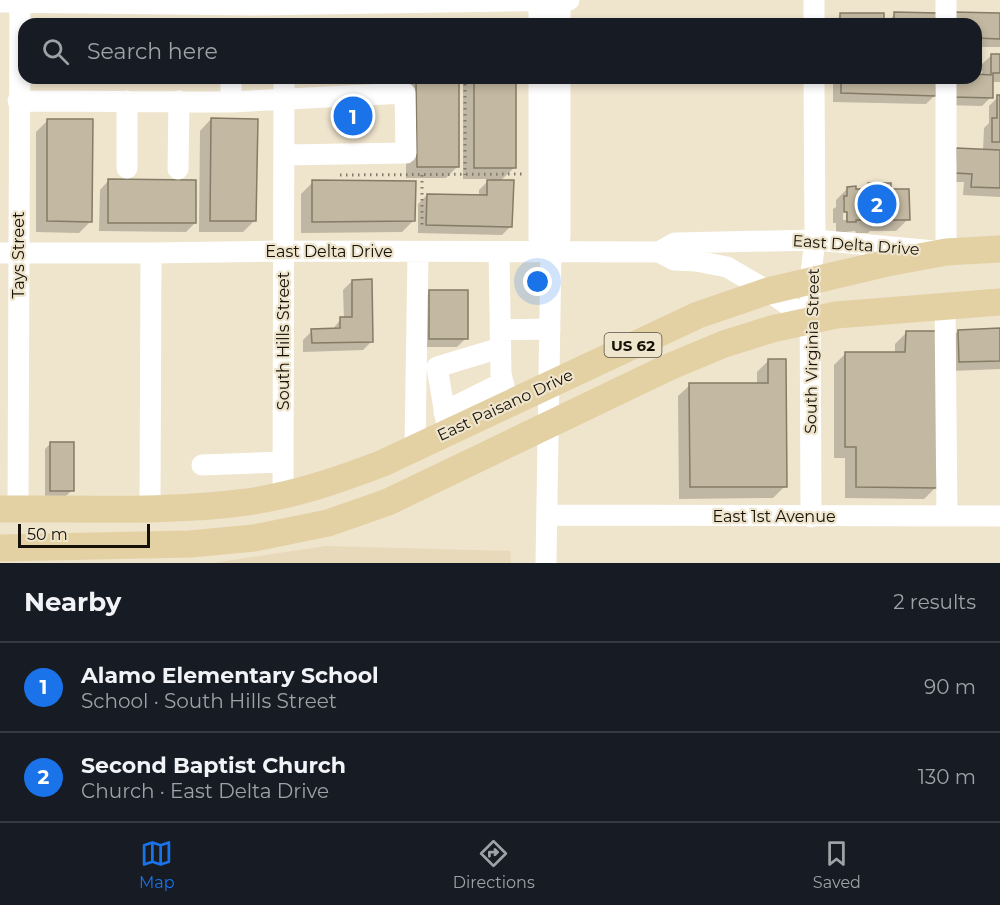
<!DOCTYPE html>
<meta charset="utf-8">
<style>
body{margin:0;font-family:Montserrat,sans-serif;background:#20242c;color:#f1f3f6}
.scale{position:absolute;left:18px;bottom:15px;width:132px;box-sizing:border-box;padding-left:6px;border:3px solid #151109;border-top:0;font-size:16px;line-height:21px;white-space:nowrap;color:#151109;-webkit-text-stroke:4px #efe4cc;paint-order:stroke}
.you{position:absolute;left:538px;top:282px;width:21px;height:21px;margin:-15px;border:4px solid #fff;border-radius:50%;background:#1a73e8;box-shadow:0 0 0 9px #1a73e833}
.badge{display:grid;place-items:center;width:39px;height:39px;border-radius:50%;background:#1a73e8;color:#fff;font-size:20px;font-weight:700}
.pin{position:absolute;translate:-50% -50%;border:3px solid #fff;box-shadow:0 2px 6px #0006}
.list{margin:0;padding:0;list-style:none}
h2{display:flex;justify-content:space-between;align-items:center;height:78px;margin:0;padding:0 24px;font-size:26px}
h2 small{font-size:20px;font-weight:400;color:#9ea1a6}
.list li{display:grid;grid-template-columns:39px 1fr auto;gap:18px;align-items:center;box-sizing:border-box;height:90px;padding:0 24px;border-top:2px solid #363941}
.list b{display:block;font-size:22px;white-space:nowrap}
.list p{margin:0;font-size:20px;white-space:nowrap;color:#9ea1a6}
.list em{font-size:20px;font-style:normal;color:#9ea1a6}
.icon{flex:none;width:33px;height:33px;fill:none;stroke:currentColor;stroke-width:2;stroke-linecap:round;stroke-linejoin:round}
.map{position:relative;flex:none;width:1000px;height:563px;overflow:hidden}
.search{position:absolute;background:#171b24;box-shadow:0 3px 9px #0003;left:18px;right:18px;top:18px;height:66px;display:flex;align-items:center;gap:15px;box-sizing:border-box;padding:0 21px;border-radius:18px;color:#9ea1a6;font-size:22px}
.sheet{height:258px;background:#171b24}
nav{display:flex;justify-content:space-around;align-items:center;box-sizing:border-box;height:84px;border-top:2px solid #363941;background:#171b24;font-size:16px;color:#9ea1a6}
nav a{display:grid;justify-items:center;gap:3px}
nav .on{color:#1a73e8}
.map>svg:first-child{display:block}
</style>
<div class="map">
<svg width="1000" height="563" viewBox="0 0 1000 563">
<rect width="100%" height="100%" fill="#efe4cc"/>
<path fill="#e7d9ba" d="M 326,546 L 510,551 L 511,563 L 212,563 Z"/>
<path fill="#0003" fill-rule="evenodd" d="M 895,14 L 936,24 L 886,24 Z
M 1000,14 L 1000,47 L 976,47 L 976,24 Z
M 841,15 L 882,24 L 832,24 Z
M 992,55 L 1000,56 L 1000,82 L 992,82 L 991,97 L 982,106 L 944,105 L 976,78 L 976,76 L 982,76 L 982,64 Z
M 406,78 L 458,78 L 457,167 L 446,178 L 406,178 Z
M 463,78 L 514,78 L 515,167 L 500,181 L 511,226 L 502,235 L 418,233 L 418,204 L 427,195 L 479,197 L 479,190 L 490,179 L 463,179 Z
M 837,78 L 935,78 L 935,95 L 926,104 L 833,102 L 833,82 Z
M 998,97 L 1000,97 L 1000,197 L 963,195 L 964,182 L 946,182 L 947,158 L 983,150 L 984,128 L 989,123 L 989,106 Z
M 211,119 L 255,220 L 243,232 L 199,232 L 200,131 Z
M 48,120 L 91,221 L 79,233 L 36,232 L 36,132 Z
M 109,180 L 195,223 L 186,232 L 99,231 L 100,190 Z
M 313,182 L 414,220 L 402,232 L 301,233 L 301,194 Z
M 868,184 L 889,190 L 908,219 L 896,231 L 870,231 L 868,233 L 856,233 L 855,231 L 836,233 L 836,223 L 833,223 L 833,209 L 836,207 L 836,200 L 848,188 L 862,191 ZM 843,200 L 846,200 L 846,220 L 843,220 Z
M 352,281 L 372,341 L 363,350 L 303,352 L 303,340 L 312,331 L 332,330 L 341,319 L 344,319 L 343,290 Z
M 430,292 L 466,338 L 457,347 L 421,347 L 421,301 Z
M 1000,330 L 1000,369 L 951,371 L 949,340 L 958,331 Z
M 906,333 L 936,487 L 924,499 L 845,498 L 845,458 L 834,458 L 834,365 L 846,353 L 895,354 L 895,344 Z
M 769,360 L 785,486 L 773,498 L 679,499 L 678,396 L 690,385 L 757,385 L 757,372 Z
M 51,443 L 72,490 L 66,496 L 45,496 L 45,449 Z"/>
<path fill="#c3b8a1" stroke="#857b66" stroke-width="1.5" d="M 894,12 L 937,13 L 937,24 L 894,24 Z
M 953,12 L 1000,13 L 1000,39 L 976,38 L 976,24 L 953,24 Z
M 840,13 L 884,13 L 884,24 L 840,24 Z
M 512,22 L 512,24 L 413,24 L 413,23 Z
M 49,23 L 137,24 L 49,24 Z
M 991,54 L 1000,54 L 1000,73 L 993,73 L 993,98 L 952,97 L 953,78 L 976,78 L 976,74 L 991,75 Z
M 416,78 L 459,78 L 459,167 L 417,167 Z
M 474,78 L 516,78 L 516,168 L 474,168 Z
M 841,78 L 937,78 L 936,96 L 841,93 Z
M 997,95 L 1000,95 L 1000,142 L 992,142 L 992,118 L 997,118 Z
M 211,118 L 258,119 L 256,221 L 210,221 Z
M 47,119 L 93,119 L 92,222 L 47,221 Z
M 956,148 L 1000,150 L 1000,188 L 971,187 L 972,174 L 955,173 Z
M 108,179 L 196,180 L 196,223 L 108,223 Z
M 312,180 L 416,181 L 415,221 L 312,222 Z
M 487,180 L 514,180 L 512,227 L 426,225 L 427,194 L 487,195 Z
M 868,183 L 891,183 L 891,189 L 909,189 L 910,220 L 881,220 L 881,222 L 867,222 L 867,220 L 856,220 L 856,222 L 847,222 L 847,212 L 844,212 L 844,196 L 847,196 L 847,187 L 856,186 L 856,189 L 868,189 Z
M 372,279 L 373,342 L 312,343 L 311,329 L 340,328 L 340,317 L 352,317 L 352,280 Z
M 429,290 L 468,290 L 468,339 L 429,339 Z
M 1000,328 L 1000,361 L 959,362 L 958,330 Z
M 906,331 L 938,331 L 937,488 L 856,487 L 856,447 L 845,447 L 845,352 L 905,352 Z
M 768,359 L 786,359 L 787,487 L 690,487 L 689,383 L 768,383 Z
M 50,442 L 74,442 L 74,491 L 50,491 Z"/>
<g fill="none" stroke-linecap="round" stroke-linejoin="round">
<path stroke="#827a6a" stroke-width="3" stroke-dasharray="1.5 4.5" stroke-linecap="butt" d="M 465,78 L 465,175
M 340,175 L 522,174
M 422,175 L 422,229"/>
<path stroke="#fff" stroke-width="21" d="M 814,0 L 814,24
M 946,0 L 946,24
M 0,2 L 255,5 L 569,0
M 539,24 L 539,0
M 560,24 L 560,0
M 539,78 L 539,239 L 551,251
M 18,101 L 231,102 L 405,93 L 406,153 L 284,155
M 127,101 L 127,168
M 231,102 L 231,78
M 178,169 L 179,101
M 499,252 L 501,374 L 508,403
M 659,252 L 675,243 L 815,240 L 946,252 L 946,78
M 0,253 L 151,253 L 282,251 L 659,252 L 674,260 L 696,261 L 727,267 L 768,291 L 810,320
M 945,306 L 947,516
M 500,330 L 550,329
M 444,412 L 502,383
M 448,432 L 437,367 L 500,348
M 415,448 L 418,252
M 202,465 L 283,462
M 283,495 L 284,78
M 150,508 L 151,253
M 18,509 L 20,0
M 547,515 L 1000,516
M 811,517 L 810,281 L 815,240 L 814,78
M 546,563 L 551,251 L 560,237 L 560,78"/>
<path stroke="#e3d0a3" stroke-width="27" d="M 0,509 C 82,508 165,513 247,502 C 295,495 339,480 383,463 L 698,315 L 768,291 L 887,263 L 946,252 L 1000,249
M 0,548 L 190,544 L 254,538 L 328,523 L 388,502 L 669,367 L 724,344 L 772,329 L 836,315 L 1000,302"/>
</g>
<g text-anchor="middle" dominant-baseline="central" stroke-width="4.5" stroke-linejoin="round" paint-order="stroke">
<rect fill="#efe4cc" stroke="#565044" stroke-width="1.5" x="604.5" y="333" width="57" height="24" rx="4.5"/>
<g font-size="15" font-weight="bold" fill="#151109">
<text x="633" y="345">US 62</text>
</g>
<g font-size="16" fill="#151109" stroke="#efe4cc">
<text transform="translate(856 245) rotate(4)">East Delta Drive</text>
<text x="329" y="251">East Delta Drive</text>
<text transform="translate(18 255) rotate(-90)">Tays Street</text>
<text transform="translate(283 341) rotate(-90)">South Hills Street</text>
<text transform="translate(812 351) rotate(-89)">South Virginia Street</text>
<text transform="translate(505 405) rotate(-25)">East Paisano Drive</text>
<text x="774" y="516">East 1st Avenue</text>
</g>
</g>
</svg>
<div class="scale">50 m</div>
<div class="you"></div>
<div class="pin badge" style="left:353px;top:116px">1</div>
<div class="pin badge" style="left:877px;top:204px">2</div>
<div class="search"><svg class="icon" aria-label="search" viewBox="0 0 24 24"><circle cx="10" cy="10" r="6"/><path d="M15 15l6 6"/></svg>Search here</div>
</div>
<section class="sheet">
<h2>Nearby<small>2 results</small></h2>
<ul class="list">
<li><span class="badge">1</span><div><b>Alamo Elementary School</b><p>School · South Hills Street</p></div><em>90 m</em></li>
<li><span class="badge">2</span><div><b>Second Baptist Church</b><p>Church · East Delta Drive</p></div><em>130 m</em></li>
</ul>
</section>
<nav>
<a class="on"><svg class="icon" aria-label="map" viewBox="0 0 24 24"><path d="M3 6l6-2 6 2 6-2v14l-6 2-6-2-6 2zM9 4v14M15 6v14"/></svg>Map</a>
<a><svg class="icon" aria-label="directions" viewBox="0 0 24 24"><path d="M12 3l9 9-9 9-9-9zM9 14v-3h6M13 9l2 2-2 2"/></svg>Directions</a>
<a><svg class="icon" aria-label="saved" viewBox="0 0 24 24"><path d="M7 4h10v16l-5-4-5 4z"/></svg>Saved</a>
</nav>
